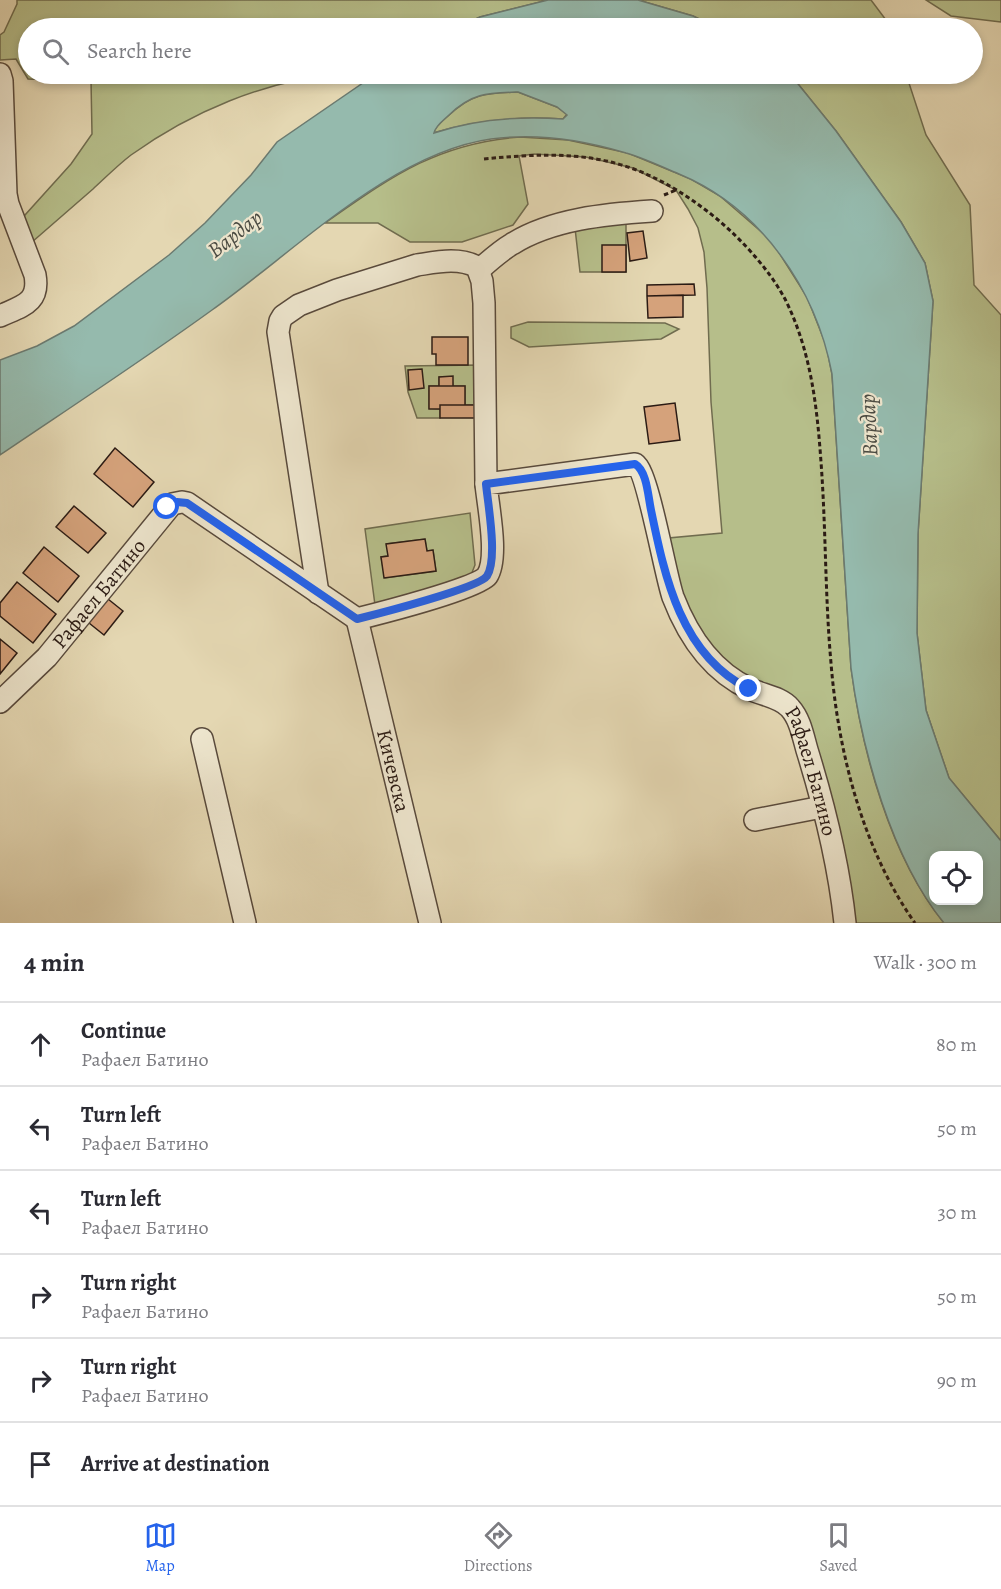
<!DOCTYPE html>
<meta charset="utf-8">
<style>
body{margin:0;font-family:Alegreya,serif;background:#f2f2f3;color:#2b2b33}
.controls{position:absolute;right:18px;bottom:18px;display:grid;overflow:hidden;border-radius:12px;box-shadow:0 3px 9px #0003}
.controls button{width:54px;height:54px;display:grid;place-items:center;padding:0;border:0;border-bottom:2px solid #e1e1e2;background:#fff;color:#2b2b33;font:30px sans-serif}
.stop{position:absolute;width:18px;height:18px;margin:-14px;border:4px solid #2563eb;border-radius:50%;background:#fff}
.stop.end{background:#2563eb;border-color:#fff;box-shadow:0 2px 6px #0008}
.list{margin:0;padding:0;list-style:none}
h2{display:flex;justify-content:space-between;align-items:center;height:78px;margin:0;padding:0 24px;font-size:26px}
h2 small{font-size:20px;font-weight:400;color:#7c7c81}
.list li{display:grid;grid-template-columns:39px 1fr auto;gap:18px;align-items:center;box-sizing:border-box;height:84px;padding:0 24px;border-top:2px solid #e1e1e2}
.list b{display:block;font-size:22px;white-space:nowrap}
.list p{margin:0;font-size:20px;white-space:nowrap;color:#7c7c81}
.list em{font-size:20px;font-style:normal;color:#7c7c81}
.icon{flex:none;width:33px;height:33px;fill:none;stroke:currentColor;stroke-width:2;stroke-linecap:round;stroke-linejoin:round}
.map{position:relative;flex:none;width:1001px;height:923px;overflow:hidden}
.search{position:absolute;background:#fff;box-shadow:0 3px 9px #0003;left:18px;right:18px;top:18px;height:66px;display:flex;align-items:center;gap:15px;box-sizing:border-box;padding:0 21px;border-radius:33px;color:#7c7c81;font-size:22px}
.sheet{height:582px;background:#fff}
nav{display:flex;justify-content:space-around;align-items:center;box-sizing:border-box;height:84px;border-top:2px solid #e1e1e2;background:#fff;font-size:16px;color:#7c7c81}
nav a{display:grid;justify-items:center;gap:3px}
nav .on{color:#2563eb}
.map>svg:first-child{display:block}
</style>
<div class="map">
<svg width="1001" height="923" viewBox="0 0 1001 923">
<rect width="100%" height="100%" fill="#e4d7b2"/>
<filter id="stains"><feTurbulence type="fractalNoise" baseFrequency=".00333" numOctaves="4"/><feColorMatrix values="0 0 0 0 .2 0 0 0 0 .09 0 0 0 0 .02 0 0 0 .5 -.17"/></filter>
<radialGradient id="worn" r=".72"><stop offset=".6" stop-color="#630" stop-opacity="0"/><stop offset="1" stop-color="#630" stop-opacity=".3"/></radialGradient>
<path fill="#b6be8a" stroke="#706c4f" stroke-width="1.5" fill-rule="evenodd" d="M 17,0 L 548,0 L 480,17 L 456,28 L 28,28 L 28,74 L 338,74 C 264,81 191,112 131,155 C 118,165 106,177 93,189 C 70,209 47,229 24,249 L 16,225 L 71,164 L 92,134 L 91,81 L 28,79 L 16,59 L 0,60 L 0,35 L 4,32 L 17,4 Z
M 638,0 L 871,0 L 892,28 L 718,28 L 693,16 Z
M 926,0 L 1001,0 L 1001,22 L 951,16 Z
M 790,74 L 906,74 L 926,135 L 970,205 L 974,285 L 1001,315 L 1001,841 L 949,778 L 926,710 L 917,633 L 918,534 L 933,301 L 925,263 L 901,222 L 836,131 Z
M 518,92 L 557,107 L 567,114 L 563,119 C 518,116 476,120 433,133 C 436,126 442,121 448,116 C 472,93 486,93 518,92 Z
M 520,137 L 568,140 L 628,153 L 691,179 L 720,196 L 771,240 L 807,297 L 826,345 L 832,374 L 851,668 C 862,751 890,857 944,923 L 845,923 L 800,725 L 708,659 L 658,539 L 722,533 L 711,402 L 707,288 L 704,252 L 698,228 L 688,209 L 676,190 L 633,168 L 586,157 L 534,154 L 519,156 L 528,204 L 513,225 L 462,242 L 410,242 L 378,223 L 325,223 C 391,177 437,143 520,137 Z
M 626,219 L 626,272 L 580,272 L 575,228 Z
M 528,322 L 665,323 L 679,329 L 661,339 L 529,347 L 511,338 L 511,327 Z
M 479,365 L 477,405 L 465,405 L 465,386 L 453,386 L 452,377 L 439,377 L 439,386 L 429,386 L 429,408 L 440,409 L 440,418 L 417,418 L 408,392 L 405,366 Z
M 470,513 L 475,565 L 471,575 L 461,580 L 375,605 L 365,529 ZM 425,539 L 427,551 L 433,550 L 436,571 L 385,578 L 381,557 L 388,556 L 387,544 Z"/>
<path fill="#95baad" stroke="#6b7a70" stroke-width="1.5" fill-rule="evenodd" d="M 548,0 L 638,0 L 693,16 L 718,28 L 456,28 L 480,17 Z
M 376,74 L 790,74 L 836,131 L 901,222 L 925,263 L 933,301 L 918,534 L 917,633 L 926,710 L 949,778 L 1001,841 L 1001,923 L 944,923 C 891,858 862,750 851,668 L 832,374 C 816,289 761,208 679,174 C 662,167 644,158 626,153 C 583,140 535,133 491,139 C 391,153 293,253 212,310 C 143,360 71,407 0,455 L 0,360 L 37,346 L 74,326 L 169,255 L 205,223 L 251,175 L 277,142 ZM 518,92 L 557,107 L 567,115 L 563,119 C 519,116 475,119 434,133 C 436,125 443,121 449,115 C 472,93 487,93 518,92 ZM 934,855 L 978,855 L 978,900 L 934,900 Z"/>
<path fill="#d5a27b" stroke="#2b1b14" stroke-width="1.5" d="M 643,231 L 647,258 L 630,261 L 627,233 Z
M 602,245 L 626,245 L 626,272 L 602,272 Z
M 694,284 L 695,295 L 647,296 L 647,285 Z
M 683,295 L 683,317 L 648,318 L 647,296 Z
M 432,337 L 468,337 L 468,365 L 436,365 L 436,354 L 432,354 Z
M 422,369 L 424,388 L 409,390 L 408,370 Z
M 453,376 L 453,386 L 439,386 L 439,377 Z
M 429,386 L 465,386 L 465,405 L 440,405 L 440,409 L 429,409 Z
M 675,403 L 680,440 L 649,444 L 644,407 Z
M 440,405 L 477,405 L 477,418 L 440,418 Z
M 115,448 L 154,482 L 133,507 L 94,474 Z
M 74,506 L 106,533 L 88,553 L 56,527 Z
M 425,539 L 427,551 L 433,550 L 436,571 L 384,578 L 381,557 L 388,556 L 386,544 Z
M 44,547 L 79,576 L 58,602 L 23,573 Z
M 17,582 L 56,614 L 33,643 L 0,616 L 0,603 Z
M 103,595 L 123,611 L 104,635 L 84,619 Z
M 0,639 L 17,653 L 0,674 Z"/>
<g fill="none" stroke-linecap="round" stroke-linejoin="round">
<defs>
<g id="street">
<path d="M 0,74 L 2,81 L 6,194 L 8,204 L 35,275 C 40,303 22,306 0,316"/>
<path d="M 479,270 C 489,261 500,251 512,244 C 552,219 606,214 652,211"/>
<path d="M 318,593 L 278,332 L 280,321 L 283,316 L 299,305 L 337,290 L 417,265 C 437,262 459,257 477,267 L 482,281 L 484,303 L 486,484"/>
<path id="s1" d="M 357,619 L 430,923"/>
<path id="s2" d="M 0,702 L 47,657 L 172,504 L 182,502 L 187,503 L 357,619 C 377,614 479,588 487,576 C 499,558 488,506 486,484 L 635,464 C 648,472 665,574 673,597 C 688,636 711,671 750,689 C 762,695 781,697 790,708 C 800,719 803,736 807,750 C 824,805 839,866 845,923"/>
<path d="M 202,739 L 245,923"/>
<path d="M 755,820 L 822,807"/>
</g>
</defs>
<use href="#street" stroke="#594a3c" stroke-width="24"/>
<path stroke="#2b1b14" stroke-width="3" stroke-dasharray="4.5 3" stroke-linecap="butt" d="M 484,159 C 575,150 631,153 707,211 C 736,233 769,268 786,301 C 811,352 817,406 821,462 C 826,529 825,596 831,663 C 838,752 863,850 915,923
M 664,195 L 676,190"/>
<use href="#street" stroke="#ede5cd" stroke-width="21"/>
</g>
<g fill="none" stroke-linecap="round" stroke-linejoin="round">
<path stroke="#2563eb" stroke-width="8" d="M 167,507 L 177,502 L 187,503 L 357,619 C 377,614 479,588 487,576 C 498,559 488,505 486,484 L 635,464 C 647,471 648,496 651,510 C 665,578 681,655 749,689"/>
</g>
<g text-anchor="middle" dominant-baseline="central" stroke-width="4.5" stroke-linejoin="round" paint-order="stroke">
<g font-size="21" fill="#2b1b14" stroke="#ede5cd">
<text stroke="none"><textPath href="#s2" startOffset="147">Рафаел Батино</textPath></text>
<text stroke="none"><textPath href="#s1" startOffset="156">Кичевска</textPath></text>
<text stroke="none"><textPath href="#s2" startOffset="1239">Рафаел Батино</textPath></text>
</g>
<g font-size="22" font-style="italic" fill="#4b4b42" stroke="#ede5cd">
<text transform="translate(235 234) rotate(-38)">Вардар</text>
<text transform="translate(869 425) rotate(-93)">Вардар</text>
</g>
</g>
<rect width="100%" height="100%" filter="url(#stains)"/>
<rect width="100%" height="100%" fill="url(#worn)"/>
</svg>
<div class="controls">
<button><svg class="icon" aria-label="locate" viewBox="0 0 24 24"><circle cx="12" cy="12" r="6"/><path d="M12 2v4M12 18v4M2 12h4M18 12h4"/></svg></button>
</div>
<div class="stop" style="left:167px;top:507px"></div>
<div class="stop end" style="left:749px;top:689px"></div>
<div class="search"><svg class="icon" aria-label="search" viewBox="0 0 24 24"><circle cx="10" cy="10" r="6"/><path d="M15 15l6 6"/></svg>Search here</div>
</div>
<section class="sheet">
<h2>4 min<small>Walk · 300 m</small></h2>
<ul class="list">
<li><svg class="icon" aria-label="ahead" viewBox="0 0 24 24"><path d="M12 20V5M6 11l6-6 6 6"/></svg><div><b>Continue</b><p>Рафаел Батино</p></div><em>80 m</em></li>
<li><svg class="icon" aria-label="left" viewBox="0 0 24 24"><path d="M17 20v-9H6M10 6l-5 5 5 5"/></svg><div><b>Turn left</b><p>Рафаел Батино</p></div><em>50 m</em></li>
<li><svg class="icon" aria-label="left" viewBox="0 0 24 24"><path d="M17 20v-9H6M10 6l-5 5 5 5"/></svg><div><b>Turn left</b><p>Рафаел Батино</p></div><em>30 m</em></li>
<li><svg class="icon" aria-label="right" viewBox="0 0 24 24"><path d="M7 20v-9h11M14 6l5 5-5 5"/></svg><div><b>Turn right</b><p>Рафаел Батино</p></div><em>50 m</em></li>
<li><svg class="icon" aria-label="right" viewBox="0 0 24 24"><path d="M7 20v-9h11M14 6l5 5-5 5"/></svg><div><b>Turn right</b><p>Рафаел Батино</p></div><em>90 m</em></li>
<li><svg class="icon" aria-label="arrive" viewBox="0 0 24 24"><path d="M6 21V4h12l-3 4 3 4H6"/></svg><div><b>Arrive at destination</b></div></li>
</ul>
</section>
<nav>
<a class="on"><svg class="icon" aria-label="map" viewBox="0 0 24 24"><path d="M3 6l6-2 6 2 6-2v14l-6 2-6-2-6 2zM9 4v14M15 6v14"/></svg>Map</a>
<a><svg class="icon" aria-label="directions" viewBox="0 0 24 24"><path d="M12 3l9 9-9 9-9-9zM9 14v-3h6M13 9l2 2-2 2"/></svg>Directions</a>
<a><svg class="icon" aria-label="saved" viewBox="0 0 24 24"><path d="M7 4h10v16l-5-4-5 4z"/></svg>Saved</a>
</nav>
